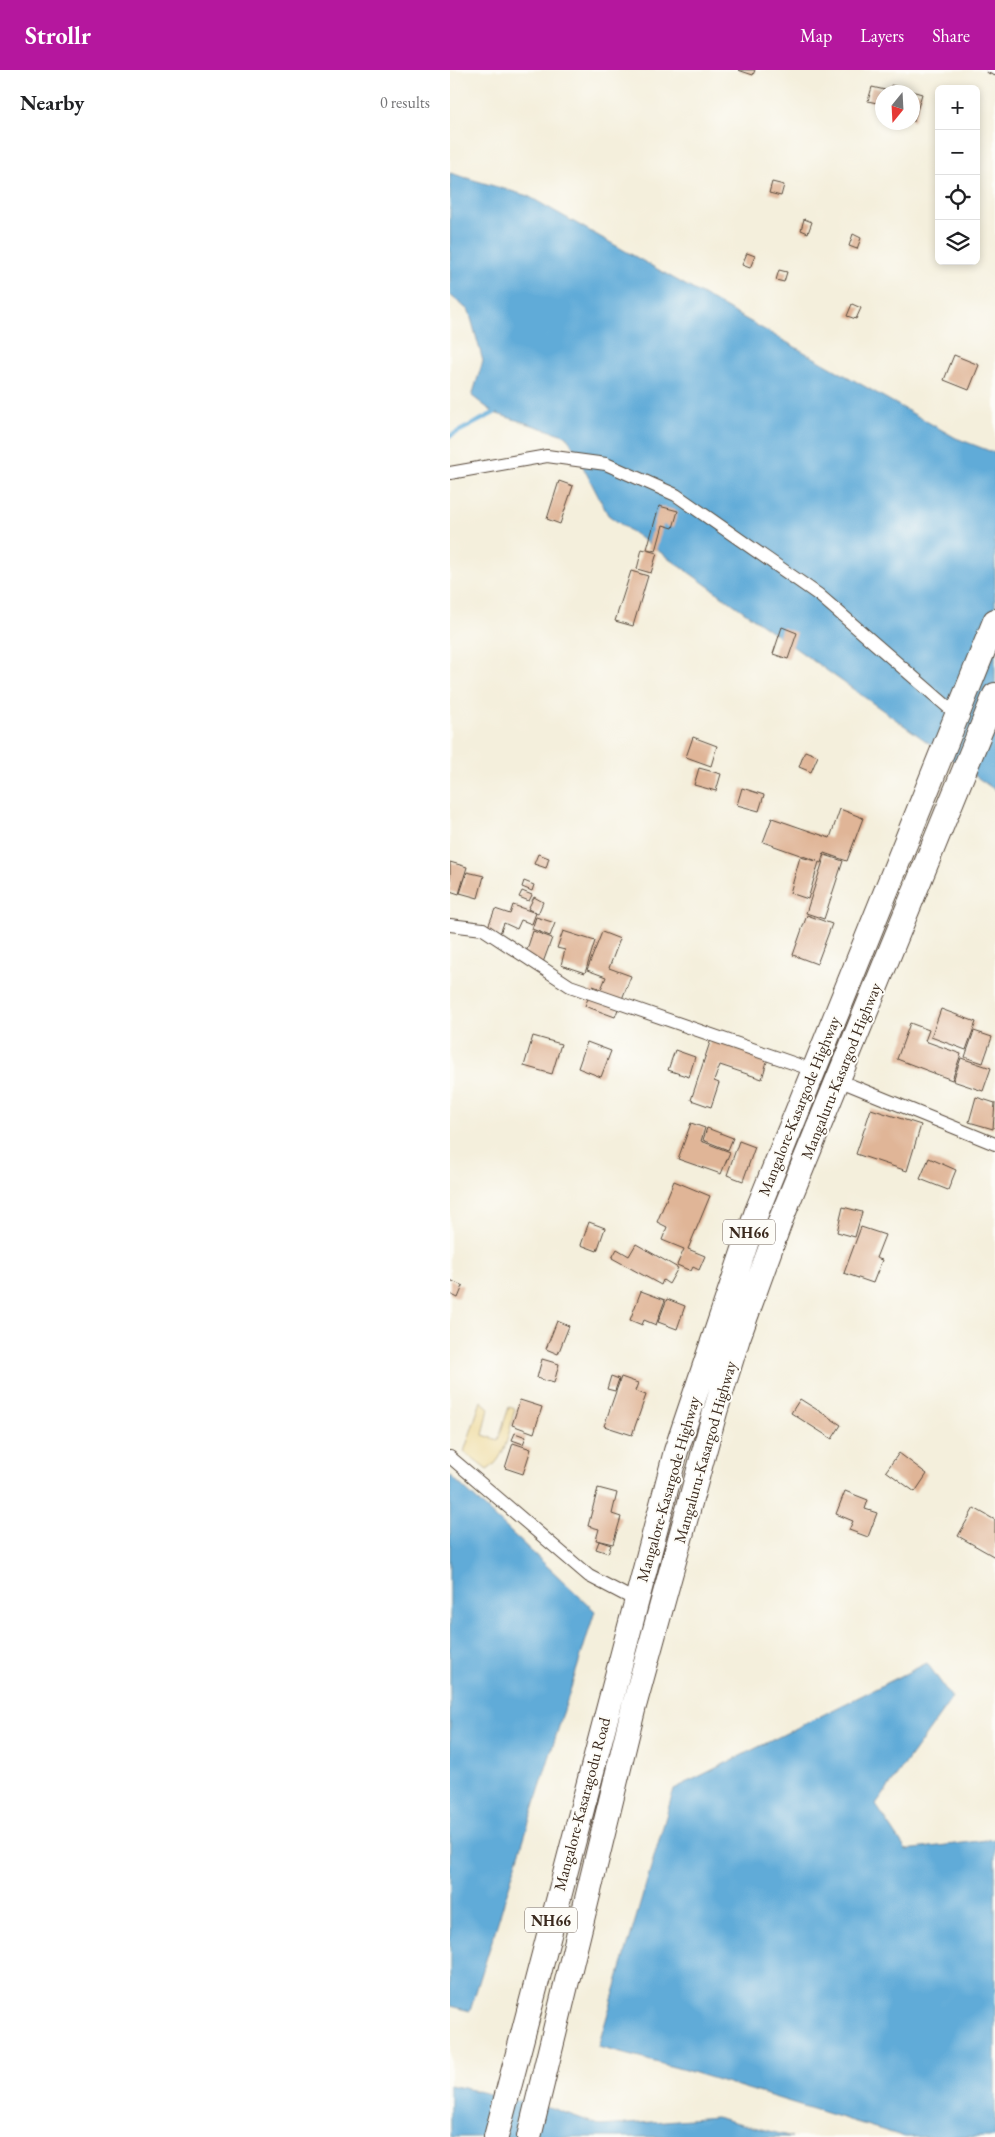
<!DOCTYPE html>
<meta charset="utf-8">
<style>
body{margin:0;font-family:"EB Garamond",serif;background:#f6f6f6;color:#202124}
.controls{position:absolute;right:15px;top:15px;display:grid;overflow:hidden;border-radius:8px;box-shadow:0 2px 8px #0003}
.controls button{width:45px;height:45px;display:grid;place-items:center;padding:0;border:0;border-bottom:1px solid #e0e0e0;background:#fff;color:#202124;font:25px sans-serif}
.compass{position:absolute;left:425px;top:15px;width:45px;height:45px;border-radius:50%;background:#fff;box-shadow:0 2px 8px #0003;rotate:198deg}
.list{margin:0;padding:0;list-style:none}
h2{display:flex;justify-content:space-between;align-items:center;height:65px;margin:0;padding:0 20px;font-size:21px}
h2 small{font-size:16px;font-weight:400;color:#757577}
.icon{flex:none;width:28px;height:28px;fill:none;stroke:currentColor;stroke-width:2;stroke-linecap:round;stroke-linejoin:round}
.map{position:relative;flex:none;width:545px;height:2067px;overflow:hidden}
header{display:flex;align-items:center;gap:30px;box-sizing:border-box;height:70px;padding:0 25px;background:#b5179e;color:#fff}
header strong{font-size:24px}
nav{display:flex;gap:28px;margin-inline-start:auto;font-size:18px}
main{display:flex}
aside{flex:1;background:#fff}
.map>svg:first-child{display:block}
</style>
<header>
<strong>Strollr</strong>
<nav><a>Map</a><a>Layers</a><a>Share</a></nav>
</header>
<main>
<aside>
<h2>Nearby<small>0 results</small></h2>
<ul class="list">
</ul>
</aside>
<div class="map">
<svg width="545" height="2067" viewBox="0 0 545 2067">
<rect width="100%" height="100%" fill="#fdfcf7"/>
<filter id="ink" filterUnits="userSpaceOnUse"><feTurbulence type="fractalNoise" baseFrequency=".02" numOctaves="2"/><feDisplacementMap in="SourceGraphic" scale="10" xChannelSelector="R" yChannelSelector="G"/><feConvolveMatrix kernelMatrix="1 2 1 2 8 2 1 2 1" color-interpolation-filters="sRGB"/></filter>
<filter id="wash" filterUnits="userSpaceOnUse"><feTurbulence type="fractalNoise" baseFrequency=".0096" numOctaves="4" result="noise"/><feDisplacementMap in="SourceGraphic" scale="20" xChannelSelector="R" yChannelSelector="G"/><feGaussianBlur stdDeviation="1.12" result="paint"/><feColorMatrix in="noise" values="0 0 0 0 0 0 0 0 0 0 0 0 0 0 0 0 0 1.4 0 .05"/><feComposite in="paint" operator="in"/></filter>
<g filter="url(#wash)">
<rect width="100%" height="100%" fill="#f4efdc"/>
<path fill="#eeda9e" stroke="#94825e" d="M 31,1331 L 39,1338 L 33,1365 L 48,1370 L 59,1337 L 65,1339 C 59,1359 57,1388 37,1400 L 14,1382 Z"/>
<path fill="#60abd8" stroke="#4e6a7b" d="M 0,103 L 78,126 L 506,368 L 545,383 L 545,720 L 158,445 L 117,366 L 44,343 L 22,326 L 33,291 L 19,241 L 0,225 Z
M 0,1405 L 145,1541 L 20,1941 L 0,1936 Z
M 477,1593 L 502,1628 L 426,1735 L 456,1780 L 545,1769 L 545,2067 L 455,2067 L 235,2000 L 148,1977 L 224,1719 Z
M 0,2015 L 102,2038 L 152,2056 L 265,2047 L 342,2067 L 0,2067 Z"/>
<g fill="none" stroke-linecap="round" stroke-linejoin="round">
<path stroke="#60abd8" stroke-width="4.5" d="M 0,366 L 44,343"/>
</g>
<g id="blocks">
<path fill="#e0b597" d="M 288,0 L 305,0 L 303,5 Z
M 441,15 L 472,24 L 464,51 L 462,51 L 462,22 L 439,22 Z
M 422,17 L 435,20 L 432,22 L 431,34 L 418,31 Z
M 322,112 L 334,115 L 331,126 L 319,123 Z
M 354,149 L 362,152 L 358,163 L 351,160 Z
M 403,164 L 411,168 L 407,179 L 399,176 Z
M 297,183 L 305,186 L 300,198 L 292,195 Z
M 329,200 L 337,202 L 334,212 L 326,210 Z
M 402,234 L 411,238 L 406,249 L 397,246 Z
M 504,285 L 529,295 L 519,320 L 494,310 Z
M 109,411 L 123,416 L 110,454 L 97,449 Z
M 209,436 L 228,441 L 223,458 L 213,455 L 206,481 L 197,479 Z
M 192,479 L 207,483 L 201,503 L 187,499 Z
M 181,501 L 198,506 L 183,556 L 165,551 Z
M 332,557 L 347,563 L 338,589 L 323,584 Z
M 243,667 L 267,676 L 261,696 L 236,687 Z
M 355,681 L 368,686 L 361,702 L 349,697 Z
M 249,698 L 271,704 L 266,721 L 244,715 Z
M 292,718 L 314,725 L 309,741 L 287,735 Z
M 390,739 L 413,748 L 397,791 L 374,783 L 371,793 L 369,792 L 358,829 L 340,823 L 350,787 L 367,791 L 313,772 L 322,748 L 380,768 Z
M 88,784 L 99,788 L 96,798 L 84,794 Z
M 375,785 L 393,791 L 374,849 L 356,843 Z
M 0,792 L 17,797 L 9,824 L 0,821 Z
M 17,802 L 34,806 L 28,828 L 10,823 Z
M 74,811 L 84,815 L 82,821 L 72,817 Z
M 72,821 L 82,825 L 79,831 L 69,827 Z
M 84,827 L 93,832 L 88,844 L 78,839 Z
M 63,835 L 86,843 L 82,854 L 71,850 L 67,859 L 54,853 L 49,866 L 36,862 L 45,839 L 60,844 Z
M 357,845 L 382,854 L 367,894 L 343,885 Z
M 86,847 L 105,853 L 100,866 L 82,859 Z
M 83,861 L 102,868 L 91,898 L 73,892 Z
M 113,861 L 145,871 L 135,903 L 111,895 L 115,880 L 107,878 Z
M 152,862 L 170,869 L 159,898 L 181,906 L 165,947 L 135,936 L 143,916 L 151,919 L 156,907 L 137,900 Z
M 491,939 L 526,952 L 516,980 L 481,967 Z
M 460,953 L 479,960 L 475,971 L 511,984 L 502,1010 L 447,989 Z
M 524,961 L 542,967 L 533,993 L 515,987 Z
M 83,966 L 111,974 L 102,1004 L 74,996 Z
M 261,969 L 318,988 L 312,1009 L 270,995 L 264,1011 L 269,1013 L 261,1037 L 241,1030 Z
M 137,972 L 161,981 L 151,1007 L 128,998 Z
M 225,980 L 245,987 L 239,1007 L 218,1000 Z
M 511,988 L 541,998 L 533,1021 L 503,1011 Z
M 526,1027 L 545,1033 L 543,1059 L 519,1052 Z
M 421,1039 L 471,1055 L 457,1101 L 406,1084 Z
M 241,1053 L 255,1058 L 251,1071 L 280,1082 L 271,1104 L 228,1089 Z
M 257,1058 L 283,1068 L 278,1080 L 253,1070 Z
M 289,1071 L 305,1077 L 293,1111 L 277,1105 Z
M 479,1088 L 506,1100 L 498,1120 L 470,1109 Z
M 224,1111 L 260,1126 L 238,1179 L 255,1186 L 249,1200 L 243,1197 L 241,1201 L 227,1195 L 234,1179 L 212,1170 L 217,1157 L 207,1152 Z
M 393,1137 L 412,1142 L 405,1167 L 387,1162 Z
M 139,1152 L 155,1158 L 147,1181 L 131,1175 Z
M 411,1157 L 435,1165 L 426,1188 L 432,1190 L 423,1213 L 394,1203 Z
M 186,1174 L 228,1198 L 219,1214 L 213,1210 L 211,1215 L 162,1188 L 167,1179 L 179,1186 Z
M 0,1210 L 13,1216 L 8,1228 L 0,1224 Z
M 191,1221 L 215,1230 L 206,1255 L 194,1250 L 192,1255 L 180,1250 Z
M 217,1229 L 235,1236 L 227,1259 L 208,1252 Z
M 107,1251 L 119,1256 L 108,1284 L 96,1279 Z
M 92,1289 L 109,1294 L 104,1313 L 87,1308 Z
M 161,1306 L 169,1309 L 165,1321 L 157,1319 Z
M 171,1307 L 188,1313 L 185,1321 L 196,1325 L 182,1365 L 154,1356 Z
M 350,1329 L 391,1355 L 382,1369 L 341,1343 Z
M 70,1330 L 92,1337 L 84,1363 L 62,1355 Z
M 65,1363 L 76,1367 L 73,1374 L 62,1370 Z
M 63,1373 L 81,1379 L 73,1404 L 55,1398 Z
M 449,1383 L 477,1404 L 465,1422 L 436,1401 Z
M 148,1418 L 167,1423 L 162,1444 L 171,1447 L 163,1474 L 146,1470 L 149,1459 L 138,1456 Z
M 395,1421 L 418,1430 L 415,1439 L 427,1443 L 418,1467 L 399,1460 L 403,1451 L 386,1444 Z
M 524,1438 L 545,1450 L 545,1487 L 508,1466 Z
M 149,1471 L 161,1475 L 158,1483 L 146,1479 Z"/>
</g>
</g>
<g filter="url(#ink)">
<use href="#blocks" fill-opacity="0" stroke="#57483a" stroke-width="1"/>
<g fill="none" stroke-linecap="round" stroke-linejoin="round">
<defs>
<path id="lane" d="M 540,0 L 545,2"/>
<path id="street" d="M 0,403 L 97,386 L 156,394 L 226,425 L 369,525 L 507,645
M 0,855 L 33,859 L 120,916 L 363,1000
M 388,1010 L 545,1074
M 0,1387 L 139,1506 L 187,1531"/>
<path id="highway" d="M 46,2067 L 226,1381 L 307,1141 L 545,551
M 79,2067 L 184,1636 L 265,1342 L 288,1268 L 331,1149 L 545,625"/>
</defs>
<use href="#lane" stroke="#57483a" stroke-width="8"/>
<use href="#street" stroke="#57483a" stroke-width="14"/>
<use href="#highway" stroke="#57483a" stroke-width="26"/>
<use href="#lane" stroke="#fff" stroke-width="6"/>
<use href="#street" stroke="#fff" stroke-width="12"/>
<use href="#highway" stroke="#fff" stroke-width="24"/>
</g>
</g>
<g text-anchor="middle" dominant-baseline="central" stroke-width="4" stroke-linejoin="round" paint-order="stroke">
<g fill="#fdfcf7" stroke="#75695f" stroke-width="1">
<rect x="273" y="1149.5" width="52" height="25" rx="4"/>
<rect x="75" y="1837.5" width="52" height="25" rx="4"/>
</g>
<g font-size="15" font-weight="bold" fill="#3b2a1e">
<text x="299" y="1162">NH66</text>
<text x="101" y="1850">NH66</text>
</g>
<g font-size="16" fill="#3b2a1e" stroke="#fdfcf7">
<text transform="translate(391 1001) rotate(-68)">Mangaluru-Kasargod Highway</text>
<text transform="translate(349 1036) rotate(-68)">Mangalore-Kasargode Highway</text>
<text transform="translate(255 1382) rotate(-74)">Mangaluru-Kasargod Highway</text>
<text transform="translate(218 1419) rotate(-74)">Mangalore-Kasargode Highway</text>
<text transform="translate(132 1734) rotate(-75)">Mangalore-Kasaragodu Road</text>
</g>
</g>
</svg>
<div class="controls">
<button>+</button>
<button>−</button>
<button><svg class="icon" aria-label="locate" viewBox="0 0 24 24"><circle cx="12" cy="12" r="6"/><path d="M12 2v4M12 18v4M2 12h4M18 12h4"/></svg></button>
<button><svg class="icon" aria-label="layers" viewBox="0 0 24 24"><path d="M12 4l9 5-9 5-9-5zM3 14l9 5 9-5"/></svg></button>
</div>
<svg class="compass" viewBox="-18 -18 36 36"><path d="M0-13l5 13h-10z" fill="#e53935"/><path d="M0 13l5-13h-10z" fill="#757577"/></svg>
</div>
</main>
